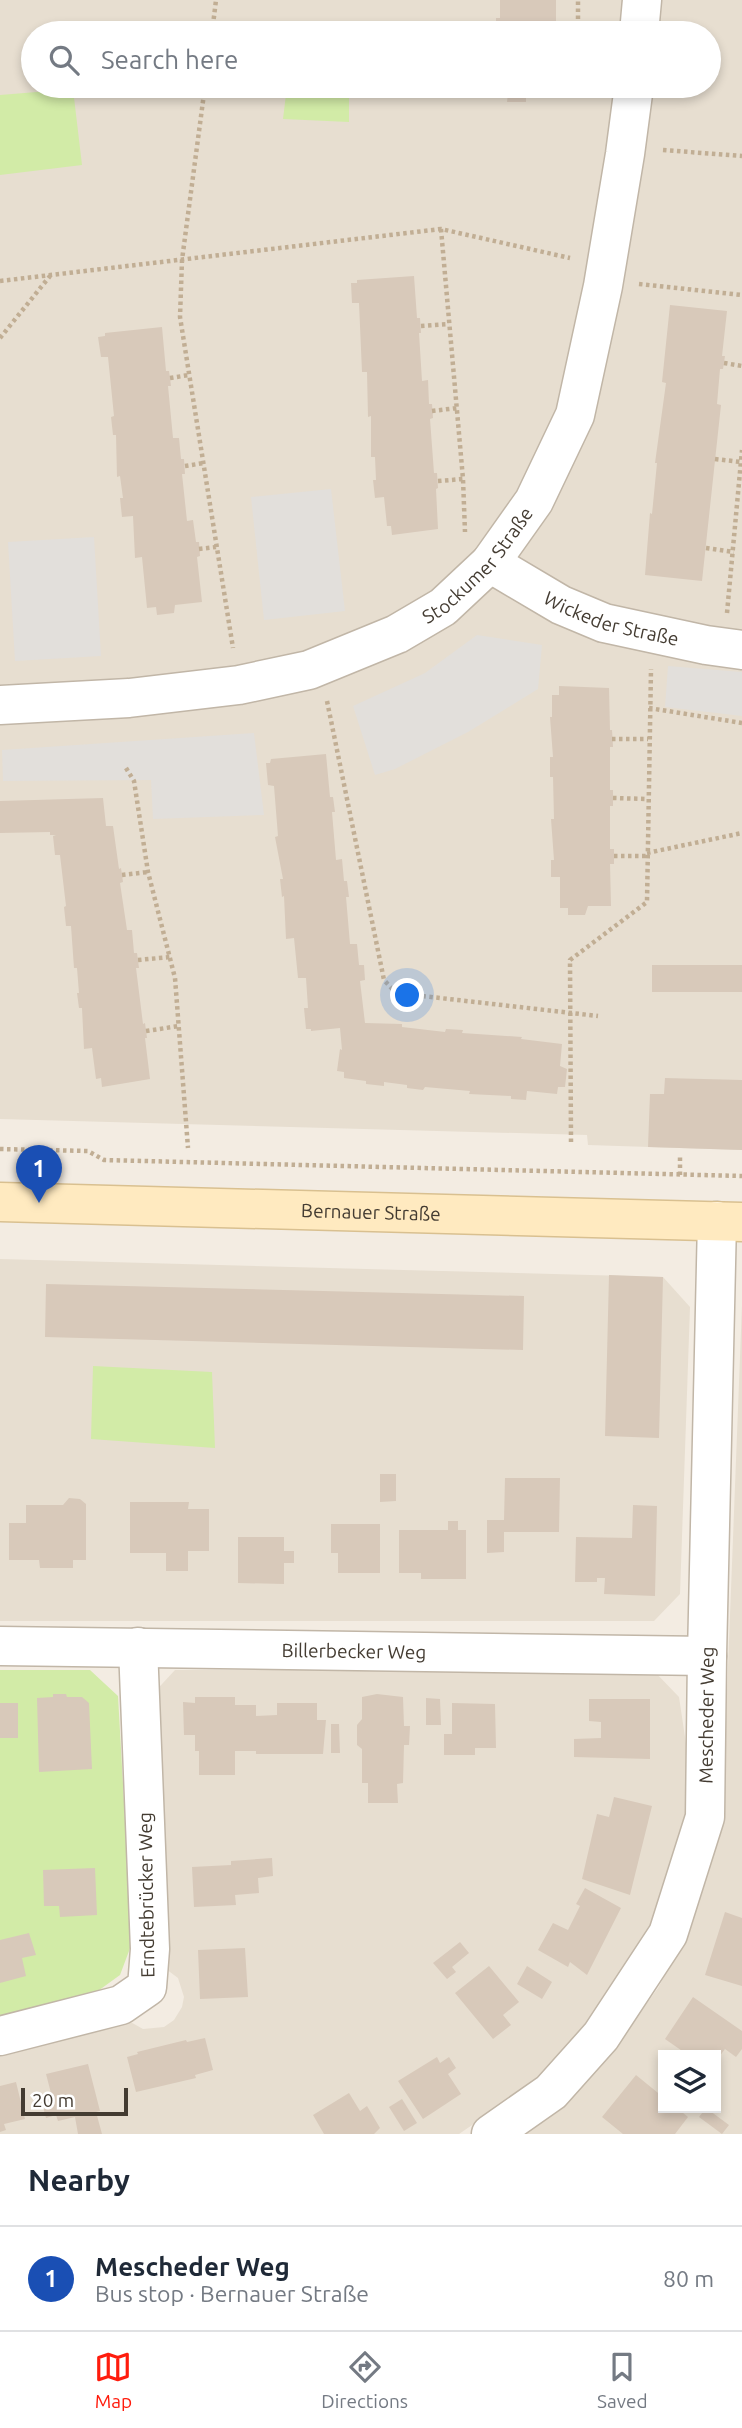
<!DOCTYPE html>
<meta charset="utf-8">
<style>
body{margin:0;font-family:Ubuntu,sans-serif;background:#f6f6f7;color:#1f2937}
.controls{position:absolute;right:21px;bottom:21px;display:grid;overflow:hidden;border-radius:0px;box-shadow:0 4px 10px #0003}
.controls button{width:63px;height:63px;display:grid;place-items:center;padding:0;border:0;border-bottom:2px solid #e0e1e3;background:#fff;color:#1f2937;font:35px sans-serif}
.scale{position:absolute;left:21px;bottom:18px;width:107px;box-sizing:border-box;padding-left:7px;border:4px solid #443c32;border-top:0;font-size:19px;line-height:24px;white-space:nowrap;color:#443c32;-webkit-text-stroke:5px #fff;paint-order:stroke}
.you{position:absolute;left:408px;top:996px;width:24px;height:24px;margin:-18px;border:5px solid #fff;border-radius:50%;background:#1a73e8;box-shadow:0 0 0 10px #1a73e833}
.badge{display:grid;place-items:center;width:46px;height:46px;border-radius:50%;background:#ff1c0d;color:#fff;font-size:23px;font-weight:700}
.pin{position:absolute;translate:-50% -58px;filter:drop-shadow(0 2px 4px #0008)}
.pin::after{content:'';position:absolute;top:37px;width:24px;height:21px;background:inherit;clip-path:polygon(0 0,100% 0,50% 100%)}
.list{margin:0;padding:0;list-style:none}
h2{display:flex;justify-content:space-between;align-items:center;height:91px;margin:0;padding:0 28px;font-size:30px}
h2 small{font-size:23px;font-weight:400;color:#747a83}
.list li{display:grid;grid-template-columns:46px 1fr auto;gap:21px;align-items:center;box-sizing:border-box;height:105px;padding:0 28px;border-top:2px solid #e0e1e3}
.list b{display:block;font-size:26px;white-space:nowrap}
.list p{margin:0;font-size:23px;white-space:nowrap;color:#747a83}
.list em{font-size:23px;font-style:normal;color:#747a83}
.icon{flex:none;width:38px;height:38px;fill:none;stroke:currentColor;stroke-width:2;stroke-linecap:round;stroke-linejoin:round}
.map{position:relative;flex:none;width:742px;height:2134px;overflow:hidden}
.search{position:absolute;background:#fff;box-shadow:0 4px 10px #0003;left:21px;right:21px;top:21px;height:77px;display:flex;align-items:center;gap:18px;box-sizing:border-box;padding:0 24px;border-radius:38px;color:#747a83;font-size:26px}
.sheet{height:196px;background:#fff}
nav{display:flex;justify-content:space-around;align-items:center;box-sizing:border-box;height:98px;border-top:2px solid #e0e1e3;background:#fff;font-size:19px;color:#747a83}
nav a{display:grid;justify-items:center;gap:4px}
nav .on{color:#ff1c0d}
.map>svg:first-child{display:block}
</style>
<div class="map">
<svg width="742" height="2134" viewBox="0 0 742 2134">
<rect width="100%" height="100%" fill="#f3ece2"/>
<path fill="#e7ded0" fill-rule="evenodd" d="M 0,0 L 742,0 L 742,1150 L 588,1145 L 587,1135 L 0,1119 ZM 33,33 L 709,33 L 709,86 L 33,86 Z
M 0,1259 L 663,1277 L 690,1307 L 680,1594 L 654,1621 L 0,1621 Z
M 742,1305 L 742,2134 L 518,2134 L 618,2042 L 658,1988 L 692,1925 L 716,1839 L 723,1797 ZM 663,2055 L 716,2055 L 716,2108 L 663,2108 Z
M 175,1670 L 653,1670 L 679,1697 L 691,1777 L 680,1847 L 652,1923 L 633,1963 L 593,2021 L 560,2057 L 526,2088 L 459,2134 L 0,2134 L 0,2052 L 127,2020 L 143,2029 L 164,2027 L 174,2020 L 182,2007 L 184,1997 L 178,1978 L 166,1969 L 150,1697 Z"/>
<path fill="#d2eba7" d="M 287,86 L 349,86 L 349,122 L 283,119 Z
M 73,89 L 82,165 L 0,175 L 0,95 Z
M 93,1366 L 212,1372 L 215,1448 L 91,1439 Z
M 0,1670 L 90,1670 L 118,1696 L 132,1943 L 120,1975 L 91,1996 L 0,2019 Z"/>
<path fill="#e2dfdb" d="M 331,489 L 345,611 L 264,620 L 251,497 Z
M 94,537 L 101,656 L 15,661 L 8,542 Z
M 477,635 L 542,645 L 538,689 L 468,732 L 395,769 L 375,775 L 353,706 L 425,673 Z
M 668,666 L 742,672 L 742,716 L 665,707 Z
M 254,733 L 264,815 L 153,819 L 151,780 L 3,781 L 2,750 Z"/>
<path fill="#d8c9ba" d="M 500,0 L 556,0 L 556,33 L 496,33 L 496,18 L 500,18 Z
M 499,86 L 555,86 L 555,93 L 526,93 L 526,102 L 507,102 L 508,93 L 499,93 Z
M 414,276 L 417,318 L 420,318 L 421,333 L 419,333 L 422,381 L 428,380 L 429,404 L 432,404 L 433,418 L 430,419 L 434,473 L 437,473 L 438,488 L 436,489 L 438,529 L 392,535 L 391,526 L 387,526 L 384,497 L 375,498 L 373,480 L 376,480 L 375,457 L 371,457 L 371,416 L 368,417 L 367,372 L 362,372 L 359,303 L 352,303 L 351,283 L 357,283 L 357,280 Z
M 670,305 L 727,311 L 722,356 L 725,356 L 723,369 L 720,369 L 717,404 L 721,405 L 702,581 L 645,575 L 650,513 L 652,514 L 657,463 L 655,463 L 666,383 L 662,382 Z
M 162,327 L 166,371 L 169,371 L 170,378 L 171,386 L 168,386 L 173,438 L 179,438 L 181,459 L 184,459 L 185,474 L 182,474 L 187,521 L 193,520 L 196,542 L 199,542 L 200,556 L 197,557 L 202,602 L 175,605 L 174,613 L 157,615 L 156,607 L 147,608 L 142,557 L 135,558 L 133,516 L 122,517 L 120,498 L 123,498 L 120,476 L 117,477 L 116,435 L 113,435 L 111,417 L 114,416 L 108,357 L 101,357 L 98,337 L 105,336 L 105,333 Z
M 559,686 L 609,688 L 610,730 L 612,730 L 613,747 L 610,747 L 610,790 L 613,790 L 613,806 L 610,806 L 610,849 L 614,849 L 614,864 L 610,864 L 611,906 L 588,906 L 585,915 L 568,915 L 568,908 L 560,908 L 560,877 L 551,877 L 551,860 L 554,860 L 551,819 L 554,819 L 553,777 L 550,777 L 550,757 L 553,757 L 550,717 L 552,717 L 552,695 L 559,695 Z
M 326,754 L 330,797 L 333,797 L 335,812 L 332,812 L 336,860 L 342,859 L 344,881 L 347,881 L 349,897 L 346,897 L 350,944 L 357,944 L 359,965 L 364,965 L 365,980 L 360,981 L 365,1023 L 402,1024 L 402,1027 L 445,1032 L 446,1029 L 463,1030 L 462,1033 L 522,1037 L 521,1039 L 562,1044 L 560,1066 L 567,1069 L 565,1087 L 558,1087 L 557,1094 L 527,1091 L 526,1100 L 511,1099 L 511,1096 L 469,1094 L 470,1091 L 425,1087 L 423,1090 L 407,1088 L 407,1085 L 384,1082 L 384,1086 L 366,1084 L 366,1081 L 344,1078 L 344,1072 L 337,1071 L 340,1049 L 342,1050 L 340,1028 L 311,1031 L 311,1029 L 306,1029 L 304,1008 L 308,1008 L 306,978 L 298,978 L 294,938 L 286,939 L 284,896 L 282,897 L 280,879 L 283,879 L 275,837 L 278,836 L 274,786 L 268,785 L 266,763 L 270,763 L 271,759 Z
M 103,798 L 106,826 L 113,826 L 119,869 L 121,868 L 123,882 L 120,883 L 127,930 L 132,930 L 134,953 L 137,953 L 139,968 L 136,968 L 143,1024 L 145,1023 L 147,1038 L 145,1038 L 150,1079 L 102,1087 L 101,1078 L 96,1079 L 92,1048 L 84,1049 L 82,1008 L 79,1008 L 77,993 L 79,993 L 77,968 L 74,968 L 71,926 L 66,926 L 64,907 L 66,906 L 60,855 L 55,855 L 53,836 L 56,835 L 50,835 L 50,832 L 0,833 L 0,801 Z
M 652,965 L 742,965 L 742,992 L 652,992 Z
M 665,1078 L 742,1080 L 742,1150 L 648,1147 L 650,1094 L 664,1094 Z
M 609,1275 L 663,1277 L 659,1438 L 605,1436 Z
M 46,1284 L 524,1296 L 523,1350 L 45,1337 Z
M 380,1474 L 396,1474 L 396,1501 L 380,1502 Z
M 505,1478 L 560,1478 L 559,1532 L 504,1532 L 504,1552 L 487,1553 L 487,1520 L 504,1520 Z
M 69,1498 L 80,1499 L 86,1504 L 86,1560 L 73,1560 L 73,1568 L 40,1568 L 39,1560 L 9,1560 L 9,1523 L 26,1523 L 26,1505 L 63,1505 Z
M 130,1502 L 189,1502 L 188,1509 L 209,1509 L 209,1551 L 188,1551 L 188,1571 L 166,1571 L 166,1553 L 130,1553 Z
M 633,1505 L 657,1506 L 655,1596 L 604,1594 L 605,1578 L 597,1578 L 597,1582 L 575,1582 L 576,1537 L 632,1538 Z
M 448,1521 L 458,1521 L 458,1530 L 466,1530 L 466,1579 L 421,1579 L 421,1573 L 399,1573 L 399,1530 L 448,1530 Z
M 331,1524 L 380,1524 L 380,1573 L 338,1573 L 338,1553 L 331,1553 Z
M 238,1537 L 284,1537 L 284,1551 L 294,1551 L 294,1563 L 284,1563 L 284,1584 L 238,1583 Z
M 53,1694 L 66,1694 L 67,1697 L 82,1697 L 89,1703 L 92,1769 L 39,1772 L 37,1698 L 53,1697 Z
M 377,1694 L 403,1697 L 404,1726 L 410,1726 L 409,1745 L 404,1745 L 403,1783 L 397,1784 L 398,1803 L 368,1803 L 368,1783 L 362,1783 L 362,1749 L 357,1745 L 357,1725 L 362,1719 L 362,1697 Z
M 195,1697 L 235,1697 L 235,1705 L 256,1705 L 256,1716 L 277,1715 L 277,1703 L 317,1703 L 317,1720 L 326,1720 L 323,1754 L 256,1754 L 256,1751 L 235,1751 L 235,1775 L 199,1775 L 199,1751 L 195,1751 L 195,1735 L 184,1735 L 183,1702 L 195,1703 Z
M 426,1698 L 440,1699 L 441,1725 L 426,1725 Z
M 589,1699 L 650,1699 L 650,1759 L 574,1757 L 574,1739 L 601,1738 L 601,1722 L 589,1721 Z
M 0,1703 L 18,1703 L 18,1738 L 0,1738 Z
M 452,1703 L 495,1704 L 496,1748 L 475,1748 L 475,1755 L 444,1755 L 444,1734 L 452,1734 Z
M 331,1724 L 339,1724 L 340,1753 L 331,1753 Z
M 614,1797 L 652,1806 L 630,1895 L 582,1879 L 597,1814 L 609,1817 Z
M 272,1858 L 273,1876 L 258,1878 L 259,1893 L 235,1895 L 236,1905 L 194,1907 L 192,1867 L 231,1865 L 231,1861 Z
M 95,1868 L 97,1915 L 60,1917 L 59,1906 L 44,1906 L 43,1870 Z
M 585,1888 L 621,1908 L 587,1975 L 570,1962 L 568,1967 L 538,1950 L 553,1923 L 568,1930 L 580,1906 L 576,1904 Z
M 725,1912 L 742,1918 L 742,1986 L 705,1975 Z
M 29,1933 L 36,1955 L 22,1958 L 26,1976 L 0,1983 L 0,1940 Z
M 460,1942 L 469,1953 L 452,1967 L 456,1972 L 447,1979 L 433,1963 Z
M 245,1948 L 248,1997 L 200,1999 L 198,1950 Z
M 489,1966 L 519,2002 L 503,2015 L 511,2025 L 493,2039 L 455,1993 Z
M 527,1966 L 552,1982 L 542,1999 L 517,1984 Z
M 693,1997 L 742,2031 L 742,2049 L 736,2057 L 725,2049 L 716,2061 L 716,2055 L 688,2055 L 665,2039 Z
M 205,2038 L 213,2070 L 195,2075 L 196,2078 L 136,2092 L 127,2057 L 138,2054 L 137,2052 L 186,2040 L 187,2042 Z
M 437,2057 L 440,2063 L 449,2057 L 456,2068 L 448,2074 L 461,2094 L 423,2119 L 398,2081 Z
M 88,2064 L 100,2111 L 96,2112 L 102,2134 L 78,2134 L 75,2117 L 58,2121 L 56,2115 L 46,2118 L 41,2100 L 52,2097 L 46,2074 Z
M 636,2075 L 663,2097 L 663,2108 L 677,2108 L 688,2117 L 675,2134 L 623,2134 L 602,2117 Z
M 16,2082 L 25,2119 L 4,2124 L 6,2130 L 0,2132 L 0,2086 Z
M 349,2093 L 360,2111 L 367,2106 L 380,2128 L 374,2134 L 324,2134 L 313,2115 Z
M 402,2099 L 417,2123 L 404,2131 L 389,2107 Z
M 706,2108 L 729,2125 L 722,2134 L 699,2117 Z"/>
<g fill="none" stroke-linecap="round" stroke-linejoin="round">
<defs>
<g id="street">
<path d="M 639,33 L 642,0"/>
<path id="s1" d="M 490,563 L 561,605 L 604,623 L 706,645 L 742,650"/>
<path id="s2" d="M 0,705 L 129,698 L 239,685 L 309,670 L 397,634 L 443,607 L 490,563 L 534,501 L 575,415 L 603,286 L 625,154 L 634,86"/>
<path id="s3" d="M 0,1646 L 707,1656"/>
<path d="M 0,2036 L 121,2005 L 147,1987 L 150,1949 L 138,1647"/>
<path id="s4" d="M 491,2134 L 551,2092 L 601,2036 L 668,1934 L 705,1817 L 707,1656 L 717,1221"/>
</g>
<g id="secondary">
<path id="s5" d="M 0,1202 L 742,1222"/>
</g>
</defs>
<use href="#street" stroke="#c1b6a7" stroke-width="41"/>
<use href="#secondary" stroke="#d9c090" stroke-width="41"/>
<path stroke="#c1ae94" stroke-width="4.5" stroke-dasharray="3.5 3.5" stroke-linecap="butt" d="M 212,33 L 216,0
M 578,33 L 578,0
M 205,86 L 182,260 L 180,317 L 233,648
M 663,150 L 742,156
M 441,229 L 463,479 L 465,532
M 0,281 L 441,229 L 570,258
M 639,284 L 742,295
M 421,326 L 449,324
M 0,338 L 50,276
M 724,363 L 742,366
M 170,378 L 189,375
M 432,411 L 457,408
M 715,459 L 741,462
M 185,466 L 204,463
M 438,481 L 463,479
M 706,548 L 734,552
M 199,549 L 216,547
M 727,613 L 742,450
M 327,701 L 384,980 L 396,993 L 598,1016
M 649,708 L 742,723
M 612,739 L 648,739
M 126,768 L 134,781 L 148,872 L 175,978 L 188,1148
M 613,798 L 647,799
M 647,853 L 742,833
M 614,856 L 647,856
M 122,875 L 148,872
M 138,960 L 170,957
M 146,1031 L 179,1026
M 571,1142 L 570,960 L 647,902 L 651,669
M 0,1149 L 88,1151 L 104,1160 L 742,1176
M 680,1175 L 680,1157"/>
<use href="#street" stroke="#fff" stroke-width="38"/>
<use href="#secondary" stroke="#ffeac0" stroke-width="38"/>
</g>
<g text-anchor="middle" dominant-baseline="central" stroke-width="5" stroke-linejoin="round" paint-order="stroke">
<g font-size="19" fill="#443c32" stroke="#fff">
<text stroke="none"><textPath href="#s2" startOffset="514">Stockumer Straße</textPath></text>
<text stroke="none"><textPath href="#s1" startOffset="135">Wickeder Straße</textPath></text>
<text stroke="none"><textPath href="#s5" startOffset="371">Bernauer Straße</textPath></text>
<text stroke="none"><textPath href="#s3" startOffset="354">Billerbecker Weg</textPath></text>
<text stroke="none"><textPath href="#s4" startOffset="495">Mescheder Weg</textPath></text>
<text transform="translate(146 1895) rotate(-91)">Erndtebrücker Weg</text>
</g>
</g>
</svg>
<div class="controls">
<button><svg class="icon" aria-label="layers" viewBox="0 0 24 24"><path d="M12 4l9 5-9 5-9-5zM3 14l9 5 9-5"/></svg></button>
</div>
<div class="scale">20 m</div>
<div class="you"></div>
<div class="pin badge" style="left:39px;top:1203px;background:#1a4fb4">1</div>
<div class="search"><svg class="icon" aria-label="search" viewBox="0 0 24 24"><circle cx="10" cy="10" r="6"/><path d="M15 15l6 6"/></svg>Search here</div>
</div>
<section class="sheet">
<h2>Nearby<small></small></h2>
<ul class="list">
<li><span class="badge" style="background:#1a4fb4">1</span><div><b>Mescheder Weg</b><p>Bus stop · Bernauer Straße</p></div><em>80 m</em></li>
</ul>
</section>
<nav>
<a class="on"><svg class="icon" aria-label="map" viewBox="0 0 24 24"><path d="M3 6l6-2 6 2 6-2v14l-6 2-6-2-6 2zM9 4v14M15 6v14"/></svg>Map</a>
<a><svg class="icon" aria-label="directions" viewBox="0 0 24 24"><path d="M12 3l9 9-9 9-9-9zM9 14v-3h6M13 9l2 2-2 2"/></svg>Directions</a>
<a><svg class="icon" aria-label="saved" viewBox="0 0 24 24"><path d="M7 4h10v16l-5-4-5 4z"/></svg>Saved</a>
</nav>
